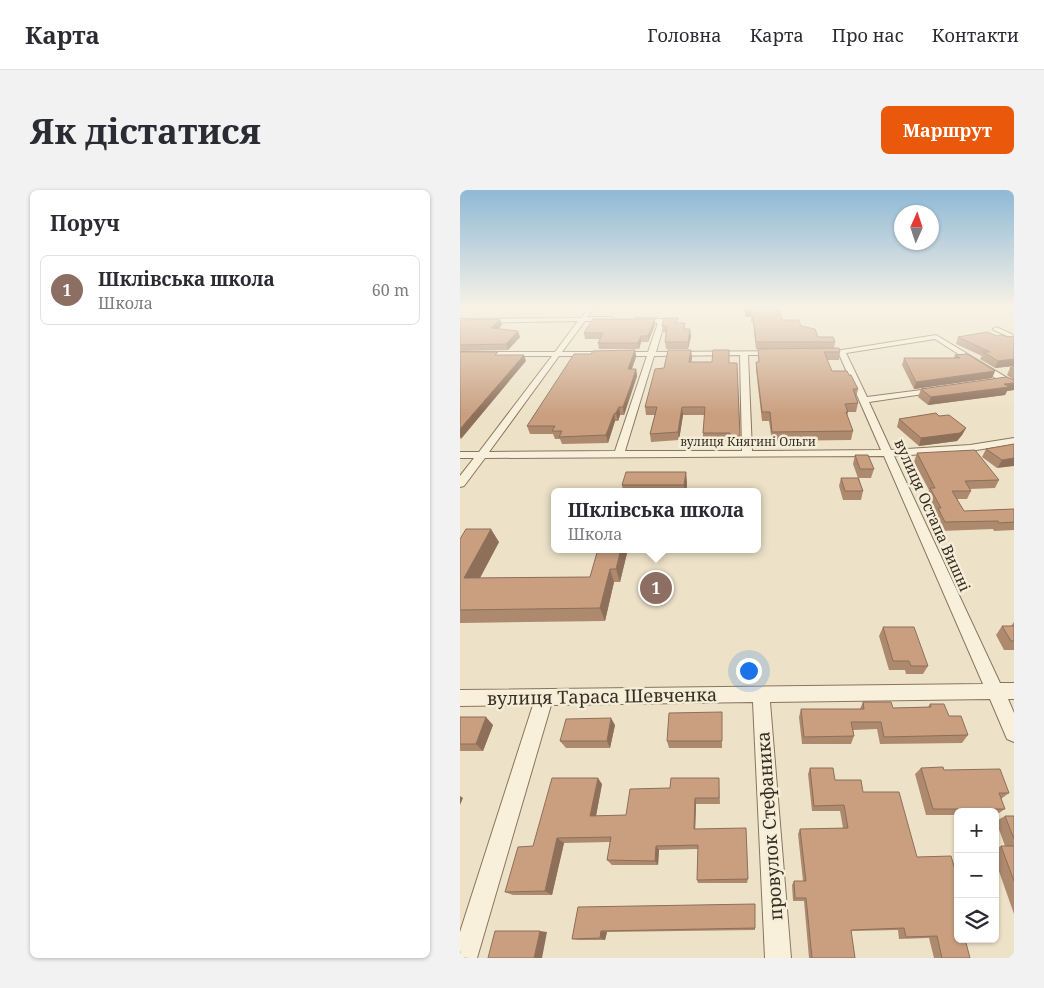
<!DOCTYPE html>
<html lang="uk">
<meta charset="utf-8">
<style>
body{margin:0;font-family:"Noto Serif",serif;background:#f2f2f3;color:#2b2b33}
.controls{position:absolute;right:15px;bottom:15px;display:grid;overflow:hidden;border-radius:8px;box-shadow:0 1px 4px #0004}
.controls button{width:45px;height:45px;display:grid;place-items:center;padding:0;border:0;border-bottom:1px solid #e1e1e2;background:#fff;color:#2b2b33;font:25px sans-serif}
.compass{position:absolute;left:434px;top:15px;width:45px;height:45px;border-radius:50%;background:#fff;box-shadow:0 1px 4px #0004;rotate:3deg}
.you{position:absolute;left:288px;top:480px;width:18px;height:18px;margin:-12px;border:4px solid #fff;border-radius:50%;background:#1a73e8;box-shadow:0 0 0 8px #1a73e833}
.badge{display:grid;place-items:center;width:32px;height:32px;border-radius:50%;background:#ea580c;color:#fff;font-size:16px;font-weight:700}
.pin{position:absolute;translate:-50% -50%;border:2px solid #fff;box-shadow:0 1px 5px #0006}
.popup{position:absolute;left:91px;top:298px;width:210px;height:65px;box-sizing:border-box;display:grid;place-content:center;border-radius:8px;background:#fff;filter:drop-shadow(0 1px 4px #0005);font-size:16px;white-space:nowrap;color:#7c7c81}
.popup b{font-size:19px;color:#2b2b33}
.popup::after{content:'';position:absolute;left:50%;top:100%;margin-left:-10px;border:10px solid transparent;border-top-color:#fff}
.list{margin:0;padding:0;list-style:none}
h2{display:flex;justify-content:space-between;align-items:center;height:65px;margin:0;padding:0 20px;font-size:21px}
h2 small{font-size:16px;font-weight:400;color:#7c7c81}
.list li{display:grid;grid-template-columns:32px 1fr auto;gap:15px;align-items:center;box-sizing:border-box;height:70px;margin:0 10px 10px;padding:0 10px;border:1px solid #e1e1e2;border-radius:8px}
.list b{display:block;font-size:19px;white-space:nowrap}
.list p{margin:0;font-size:16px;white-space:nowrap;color:#7c7c81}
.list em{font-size:16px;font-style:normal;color:#7c7c81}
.icon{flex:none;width:28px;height:28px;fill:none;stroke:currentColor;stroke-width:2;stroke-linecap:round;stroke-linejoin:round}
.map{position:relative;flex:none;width:554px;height:768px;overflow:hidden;border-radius:8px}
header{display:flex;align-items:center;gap:30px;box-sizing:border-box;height:70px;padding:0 25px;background:#fff;border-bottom:1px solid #e1e1e2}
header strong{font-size:24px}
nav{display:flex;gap:28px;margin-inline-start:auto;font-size:18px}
.intro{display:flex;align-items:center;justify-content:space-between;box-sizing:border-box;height:120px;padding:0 30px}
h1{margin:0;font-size:35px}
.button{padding:12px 22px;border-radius:8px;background:#ea580c;color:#fff;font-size:18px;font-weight:700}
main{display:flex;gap:30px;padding:0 30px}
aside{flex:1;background:#fff;border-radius:8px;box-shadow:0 1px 4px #0004}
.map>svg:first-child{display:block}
</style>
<header>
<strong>Карта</strong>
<nav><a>Головна</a><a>Карта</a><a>Про нас</a><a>Контакти</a></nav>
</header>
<div class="intro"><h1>Як дістатися</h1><a class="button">Маршрут</a></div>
<main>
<aside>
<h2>Поруч<small></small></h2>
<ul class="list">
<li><span class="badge" style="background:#8d6e63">1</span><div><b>Шклівська школа</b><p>Школа</p></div><em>60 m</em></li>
</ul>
</aside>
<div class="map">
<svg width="554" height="768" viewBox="0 0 554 768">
<rect width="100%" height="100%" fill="#ede2c8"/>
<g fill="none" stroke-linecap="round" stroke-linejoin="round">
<defs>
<path id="minor" d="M 129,117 L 135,117 L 127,127 L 151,127 L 154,129 L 151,131 L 125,131 L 102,162 L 132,162 L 136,164 L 132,166 L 99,166 L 29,262 L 155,261 L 187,166 L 158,166 L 154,164 L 158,162 L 188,162 L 198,133 L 175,131 L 175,129 L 177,128 L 202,129 L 205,131 L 196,162 L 320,161 L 320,165 L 288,165 L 292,261 L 421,260 L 379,164 L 363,164 L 359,162 L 360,160 L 382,160 L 476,145 L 554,192 L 554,198 L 551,198 L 475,149 L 386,163 L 407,207 L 477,198 L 481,200 L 477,202 L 409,212 L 431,260 L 510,255 L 554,248 L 554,254 L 510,261 L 434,266 L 540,493 L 554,493 L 554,509 L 548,509 L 554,523 L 554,552 L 547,549 L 530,509 L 310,512 L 331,768 L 305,768 L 293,512 L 91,515 L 17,768 L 0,768 L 0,742 L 73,515 L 0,516 L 0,500 L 523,494 L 424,266 L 25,268 L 4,296 L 0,297 L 0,286 L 14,268 L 0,268 L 0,262 L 19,262 L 92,166 L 0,166 L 0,162 L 95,162 L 118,131 L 0,133 L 0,129 L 121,128 ZM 280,165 L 282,261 L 165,261 L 194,166 Z
M 536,137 L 554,145 L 554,149 L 534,140 L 533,139 Z"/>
</defs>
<use href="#minor" stroke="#88755e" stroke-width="2"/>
<use href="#minor" fill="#f8f0db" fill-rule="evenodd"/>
</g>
<path fill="#ad896e" d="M 285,117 L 322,130 L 341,136 L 358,147 L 375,152 L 374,158 L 380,162 L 379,170 L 367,170 L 372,181 L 398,199 L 396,207 L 398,213 L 396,222 L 388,222 L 387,226 L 393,241 L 391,250 L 312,251 L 309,231 L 302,231 L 296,180 L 296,172 L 298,172 L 298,159 L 371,158 L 296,159 L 293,132 L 291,132 L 291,126 L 285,127 Z
M 40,129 L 42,135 L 38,139 L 58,141 L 60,147 L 48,160 L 0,161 L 0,130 Z
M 195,129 L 195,135 L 188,152 L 181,152 L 179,159 L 139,159 L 138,153 L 140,149 L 125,149 L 124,143 Z
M 218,133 L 226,139 L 230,139 L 231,146 L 228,159 L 206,159 L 205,152 L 206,143 L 203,142 L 202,136 Z
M 537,146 L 547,147 L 554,146 L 554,176 L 535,178 L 520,169 L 522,166 L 496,154 L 498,147 Z
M 175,160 L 176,167 L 172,179 L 176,179 L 177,186 L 164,225 L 160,225 L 158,231 L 155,231 L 148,253 L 102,254 L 100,249 L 95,249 L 93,244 L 70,244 L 67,236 Z
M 495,165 L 535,181 L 532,188 L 454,199 L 442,175 L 444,168 L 494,168 Z
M 232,167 L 231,172 L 269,173 L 280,246 L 280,254 L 270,254 L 270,251 L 243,251 L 243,243 L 245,225 L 223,225 L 219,250 L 191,252 L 190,244 L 195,225 L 186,225 L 185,217 L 204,178 Z
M 554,176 L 554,190 L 547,185 L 550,178 Z
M 554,190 L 554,200 L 547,201 L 545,205 L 468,215 L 458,207 L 461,199 Z
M 479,226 L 506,238 L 502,245 L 497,251 L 459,256 L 437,237 L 439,229 Z
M 554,254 L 537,278 L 522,267 L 526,259 Z
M 457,263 L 539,290 L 535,298 L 510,299 L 511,301 L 507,309 L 497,309 L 504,321 L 554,319 L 554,340 L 534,341 L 533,339 L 481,341 L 474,327 L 475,323 L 467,306 L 469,300 L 454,272 Z
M 395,265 L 414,279 L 411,288 L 399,288 L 403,301 L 401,310 L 383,310 L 379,296 L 381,288 L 398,288 L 393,274 Z
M 226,282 L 227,295 L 226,302 L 163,302 L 162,295 Z
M 0,349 L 39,352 L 20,388 L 130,387 L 138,359 L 168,359 L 160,392 L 154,392 L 145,431 L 0,433 Z
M 554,432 L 554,460 L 544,460 L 536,445 L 542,436 L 551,436 Z
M 423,437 L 468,476 L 463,484 L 446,484 L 445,480 L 429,480 L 419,446 Z
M 403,512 L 433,518 L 468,517 L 470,514 L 489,526 L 508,545 L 502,553 L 420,554 L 417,539 L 393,540 L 394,546 L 391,554 L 342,554 L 339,527 L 341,519 L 400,519 Z
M 0,527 L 33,535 L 23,561 L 0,561 Z
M 262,530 L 262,558 L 209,558 L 207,551 Z
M 155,535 L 150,558 L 106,558 L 100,551 Z
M 350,578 L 375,590 L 403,602 L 457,667 L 498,749 L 510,768 L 474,768 L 469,748 L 439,749 L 438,740 L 391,741 L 395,768 L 349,768 L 344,711 L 333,711 L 332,695 L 334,691 L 343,691 L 338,644 L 340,639 L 383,638 L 380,621 L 352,621 L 348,584 Z
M 461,578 L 484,580 L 549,603 L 541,609 L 545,619 L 536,625 L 535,625 L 535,622 L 498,622 L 498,625 L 466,625 L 455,584 Z
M 259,588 L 260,614 L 236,614 L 235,639 L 288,689 L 287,693 L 238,693 L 237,690 L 238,659 L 199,660 L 198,675 L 152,675 L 147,670 L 150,652 L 104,653 L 92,705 L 53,705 L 45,702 L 73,656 L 142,594 L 136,626 L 166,625 L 210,598 Z
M 545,626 L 554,626 L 554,724 L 535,670 L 535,659 L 541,656 L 545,656 L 536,631 Z
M 118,717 L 295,738 L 295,740 L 147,742 L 145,750 L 118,750 L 112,749 Z"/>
<path fill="#8d6f5a" d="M 291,120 L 291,126 L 285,127 L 285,121 Z
M 40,129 L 42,135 L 33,144 L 31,138 Z
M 195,129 L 195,135 L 188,152 L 188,146 Z
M 230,139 L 231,146 L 228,159 L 228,152 Z
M 58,141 L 60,147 L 48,160 L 46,154 Z
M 181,146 L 181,152 L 179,159 L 178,153 Z
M 175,160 L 176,167 L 169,186 L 168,179 Z
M 231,160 L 232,167 L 230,179 L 229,172 Z
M 64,165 L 66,171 L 1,249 L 0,247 L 0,239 Z
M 554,169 L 554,176 L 535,178 L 538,171 Z
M 176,179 L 177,186 L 164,225 L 163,217 Z
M 535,181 L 532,188 L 454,199 L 456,192 Z
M 554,193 L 554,200 L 547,201 L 545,205 L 468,215 L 471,207 Z
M 159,217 L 160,225 L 158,231 L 156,223 Z
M 222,217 L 223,225 L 219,250 L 218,242 Z
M 154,224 L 155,231 L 148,253 L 146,245 Z
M 506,238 L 502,245 L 497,251 L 459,256 L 461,248 Z
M 554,268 L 554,276 L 537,278 L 542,270 Z
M 226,282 L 227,295 L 226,302 L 225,302 L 224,295 Z
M 31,339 L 39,352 L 13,401 L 4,388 Z
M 161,359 L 168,359 L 160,392 L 156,379 Z
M 150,379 L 154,392 L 145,431 L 140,418 Z
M 26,527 L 33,535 L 23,561 L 16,554 Z
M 151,528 L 155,535 L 150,558 L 147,551 Z
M 138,588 L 142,594 L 135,631 L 130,626 Z
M 0,606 L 3,608 L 0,615 Z
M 235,608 L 236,614 L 235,644 L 234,639 Z
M 97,648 L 104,653 L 92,705 L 85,701 Z
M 196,656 L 199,660 L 198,675 L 195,671 Z
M 80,741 L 87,742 L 82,768 L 74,768 Z
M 141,741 L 147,742 L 145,750 L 140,748 Z"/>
<path fill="#c99f80" stroke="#8d6f5a" d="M 285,117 L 318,117 L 322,130 L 339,130 L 341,136 L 355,139 L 358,147 L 373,147 L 375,152 L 296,152 L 293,126 L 291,126 L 291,120 L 285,121 Z
M 204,128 L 218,128 L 216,133 L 225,133 L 224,139 L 230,139 L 228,152 L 205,152 L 207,137 L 202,136 Z
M 40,129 L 31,138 L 58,141 L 46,154 L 0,155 L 0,130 Z
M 133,129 L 195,129 L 188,146 L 181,146 L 178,153 L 138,153 L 143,143 L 124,143 Z
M 527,142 L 537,146 L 542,145 L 547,147 L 554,146 L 554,169 L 538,171 L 523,162 L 530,162 L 498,147 Z
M 379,158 L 380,162 L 364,162 L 372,181 L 387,181 L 389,185 L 391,185 L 398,199 L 393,199 L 398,213 L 385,214 L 388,222 L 386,222 L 393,241 L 312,242 L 310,222 L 302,222 L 296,172 L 299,172 L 298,159 Z
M 175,160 L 168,179 L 176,179 L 171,195 L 163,217 L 159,217 L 156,223 L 154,224 L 146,245 L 99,247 L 102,241 L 92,241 L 95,236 L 67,236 L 114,164 L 131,164 L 133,161 Z
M 208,160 L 231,160 L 229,172 L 252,172 L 253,160 L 269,160 L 269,173 L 277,173 L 280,246 L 270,246 L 270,243 L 243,243 L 245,217 L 222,217 L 218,242 L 190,244 L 197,217 L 185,217 L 195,179 L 204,178 Z
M 0,162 L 38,162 L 35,165 L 64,165 L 0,239 Z
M 507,164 L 535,181 L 456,192 L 444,168 L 500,168 L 495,165 Z
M 554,176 L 554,180 L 550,178 Z
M 546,187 L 554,190 L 554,193 L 544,194 L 549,197 L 471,207 L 461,199 Z
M 476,223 L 479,226 L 489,225 L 506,238 L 500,243 L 461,248 L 439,229 Z
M 554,254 L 554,268 L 542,270 L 526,259 Z
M 515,260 L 539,290 L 505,291 L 511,301 L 492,301 L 504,321 L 554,319 L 554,332 L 539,333 L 538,331 L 485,332 L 478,318 L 481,318 L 470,298 L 475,298 L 457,263 Z
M 395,265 L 408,265 L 414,279 L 400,279 Z
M 166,282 L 226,282 L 224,295 L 162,295 Z
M 381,288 L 398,288 L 403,301 L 385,301 Z
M 6,339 L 31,339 L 4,388 L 130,387 L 138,359 L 161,359 L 156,379 L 150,379 L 140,418 L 0,420 L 0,349 Z
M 542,436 L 554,436 L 554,451 L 551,451 Z
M 423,437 L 454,437 L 468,476 L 451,476 L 449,471 L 433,471 Z
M 403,512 L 431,512 L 433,518 L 471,517 L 470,514 L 484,514 L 489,526 L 501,526 L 508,545 L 424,547 L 421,532 L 391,532 L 394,546 L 344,547 L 341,519 L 404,519 Z
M 262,522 L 262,551 L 207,551 L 209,523 Z
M 0,527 L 26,527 L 16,554 L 0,554 Z
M 151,528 L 147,551 L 100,551 L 106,529 Z
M 483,577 L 484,580 L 540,579 L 549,603 L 539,603 L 545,619 L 473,619 L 461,578 Z
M 350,578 L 373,578 L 375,590 L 401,590 L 403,602 L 439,602 L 457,667 L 491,666 L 498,689 L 498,749 L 505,749 L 510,768 L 482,768 L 477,746 L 446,747 L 444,738 L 391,740 L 395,768 L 352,768 L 346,708 L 335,708 L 334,691 L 346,691 L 340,639 L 388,638 L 384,615 L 354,616 Z
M 92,588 L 138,588 L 130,626 L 166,625 L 170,599 L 210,598 L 211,588 L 259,588 L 259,608 L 235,608 L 234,639 L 286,638 L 288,689 L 237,690 L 238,655 L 196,656 L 195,671 L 147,670 L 151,647 L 97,648 L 85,701 L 45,702 L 58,657 L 73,656 Z
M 545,626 L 554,626 L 554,649 Z
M 541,656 L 554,656 L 554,691 Z
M 295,714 L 295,738 L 141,741 L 140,748 L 112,749 L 118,717 Z
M 35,741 L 80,741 L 74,768 L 28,768 Z"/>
<linearGradient id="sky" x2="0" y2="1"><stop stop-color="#8fb9d6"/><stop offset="0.52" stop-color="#f7f2e6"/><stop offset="1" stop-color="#f7f2e6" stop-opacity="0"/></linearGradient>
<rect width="554" height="224" fill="url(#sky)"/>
<g text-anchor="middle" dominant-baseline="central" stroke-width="5" stroke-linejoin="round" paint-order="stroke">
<g font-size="12" fill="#392d21" stroke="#f4edd8">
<text x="288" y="251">вулиця Княгині Ольги</text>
</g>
<g font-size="15" fill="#392d21" stroke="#f4edd8">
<text transform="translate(473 325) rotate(66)">вулиця Остапа Вишні</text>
</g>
<g font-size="18" fill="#392d21" stroke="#f4edd8">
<text transform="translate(142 506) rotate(-1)">вулиця Тараса Шевченка</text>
<text transform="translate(309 636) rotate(-94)">провулок Стефаника</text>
</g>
</g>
</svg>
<div class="controls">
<button>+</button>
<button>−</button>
<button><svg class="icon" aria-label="layers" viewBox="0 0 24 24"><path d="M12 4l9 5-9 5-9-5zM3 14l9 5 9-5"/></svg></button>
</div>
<svg class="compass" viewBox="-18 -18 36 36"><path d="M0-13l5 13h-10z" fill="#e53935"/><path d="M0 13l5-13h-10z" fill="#7c7c81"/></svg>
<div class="you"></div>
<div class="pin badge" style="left:196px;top:398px;background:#8d6e63">1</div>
<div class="popup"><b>Шклівська школа</b>Школа</div>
</div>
</main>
